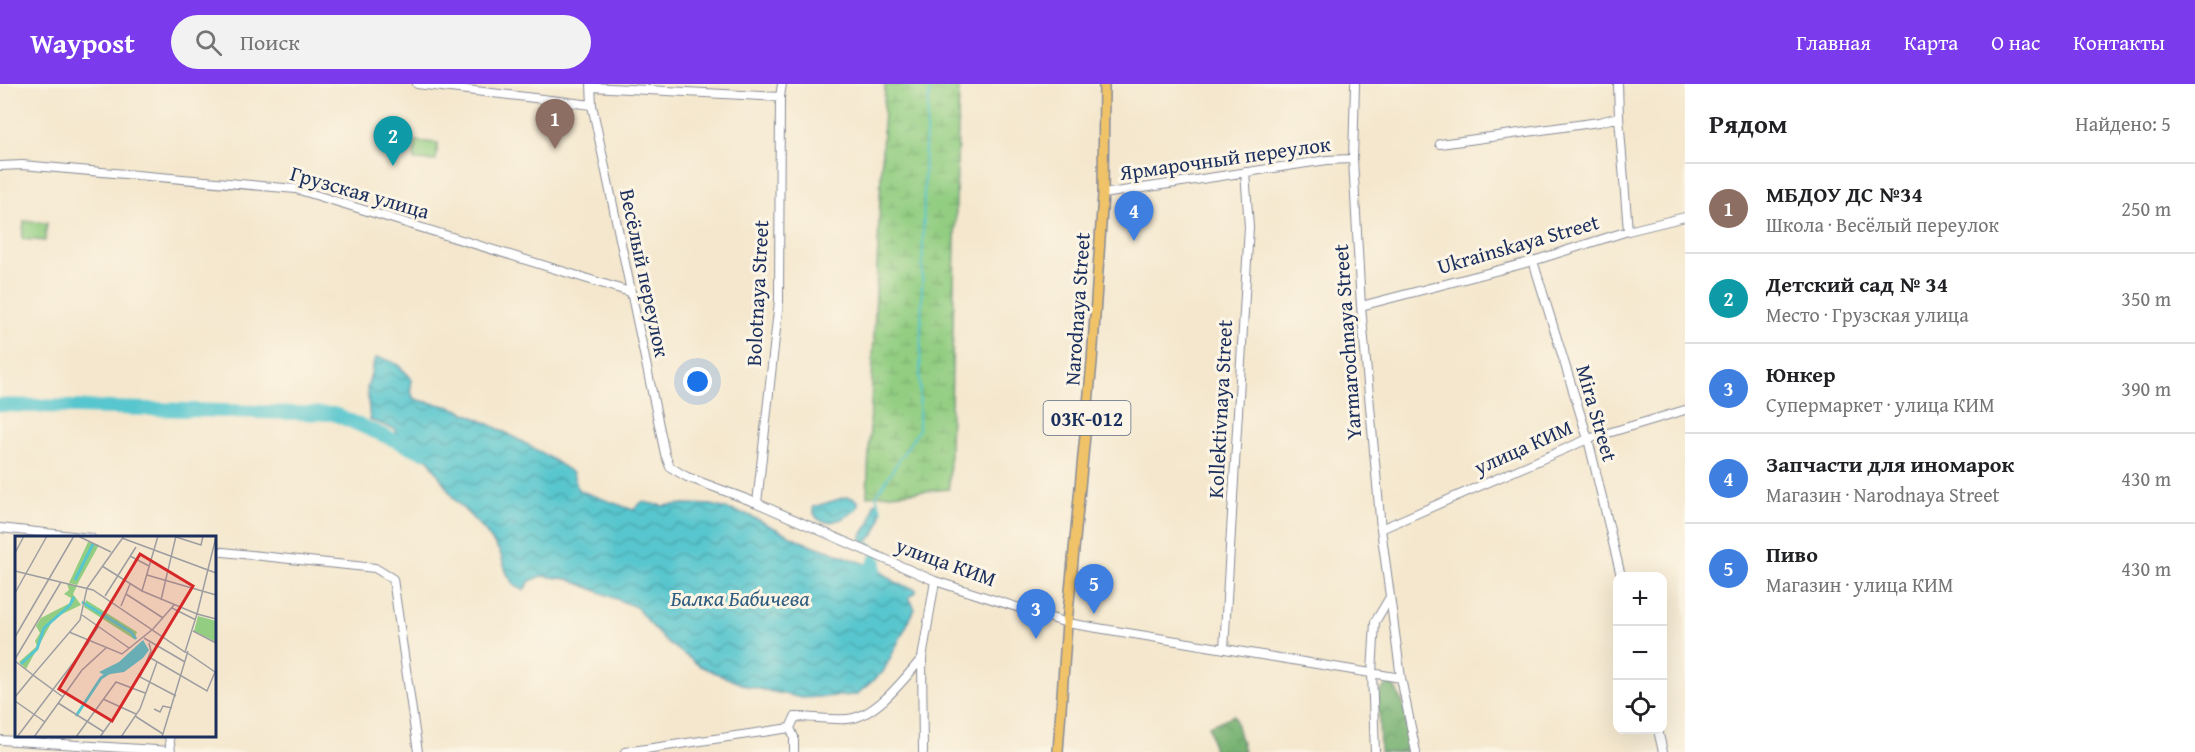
<!DOCTYPE html>
<html lang="ru">
<meta charset="utf-8">
<style>
body{margin:0;font-family:"Gentium Book Plus",serif;background:#f2f2f2;color:#202124}
.controls{position:absolute;right:18px;bottom:18px;display:grid;overflow:hidden;border-radius:12px;box-shadow:0 6px 24px #0002}
.controls button{width:54px;height:54px;display:grid;place-items:center;padding:0;border:0;border-bottom:2px solid #e0e0e0;background:#fff;color:#202124;font:30px sans-serif}
.you{position:absolute;left:698px;top:298px;width:21px;height:21px;margin:-15px;border:4px solid #fff;border-radius:50%;background:#1a73e8;box-shadow:0 0 0 9px #1a73e833}
.badge{display:grid;place-items:center;width:39px;height:39px;border-radius:50%;background:#7c3aed;color:#fff;font-size:20px;font-weight:700}
.pin{position:absolute;translate:-50% -50px;filter:drop-shadow(0 2px 3px #0008)}
.pin::after{content:'';position:absolute;top:32px;width:21px;height:18px;background:inherit;clip-path:polygon(0 0,100% 0,50% 100%)}
.list{margin:0;padding:0;list-style:none}
h2{display:flex;justify-content:space-between;align-items:center;height:78px;margin:0;padding:0 24px;font-size:26px}
h2 small{font-size:20px;font-weight:400;color:#757577}
.list li{display:grid;grid-template-columns:39px 1fr auto;gap:18px;align-items:center;box-sizing:border-box;height:90px;padding:0 24px;border-top:2px solid #e0e0e0}
.list b{display:block;font-size:22px;white-space:nowrap}
.list p{margin:0;font-size:20px;white-space:nowrap;color:#757577}
.list em{font-size:20px;font-style:normal;color:#757577}
.icon{flex:none;width:33px;height:33px;fill:none;stroke:currentColor;stroke-width:2;stroke-linecap:round;stroke-linejoin:round}
.map{position:relative;flex:none;width:1685px;height:668px;overflow:hidden}
header{display:flex;align-items:center;gap:36px;box-sizing:border-box;height:84px;padding:0 30px;background:#7c3aed;color:#fff}
header strong{font-size:28px}
nav{display:flex;gap:33px;margin-inline-start:auto;font-size:21px}
.search{width:420px;height:54px;background:#f2f2f2;display:flex;align-items:center;gap:15px;box-sizing:border-box;padding:0 21px;border-radius:33px;color:#757577;font-size:22px}
main{display:flex}
aside{flex:1;background:#fff}
.map>svg:first-child{display:block}
</style>
<header>
<strong>Waypost</strong>
<div class="search"><svg class="icon" aria-label="search" viewBox="0 0 24 24"><circle cx="10" cy="10" r="6"/><path d="M15 15l6 6"/></svg>Поиск</div>
<nav><a>Главная</a><a>Карта</a><a>О нас</a><a>Контакты</a></nav>
</header>
<main>
<div class="map">
<svg width="1685" height="668" viewBox="0 0 1685 668">
<defs>
<pattern id="forest-crowns" width="20" height="18" patternUnits="userSpaceOnUse" patternTransform="scale(1.5)"><rect width="20" height="18" fill="#75b06f"/><path d="M2 6a3 3 0 1 1 6 0M12 15a3 3 0 1 1 6 0" fill="none" stroke="#5f905e"/></pattern>
<pattern id="wetland-marsh" width="20" height="14" patternUnits="userSpaceOnUse" patternTransform="scale(1.5)"><rect width="20" height="14" fill="#92cd81"/><path d="M1 5h8M5 5V1M11 12h8M15 12V8" fill="none" stroke="#7db072"/></pattern>
<pattern id="water-waves" width="16" height="10" patternUnits="userSpaceOnUse" patternTransform="scale(1.5)"><rect width="16" height="10" fill="#58c6ce"/><path d="M0 5q4-4 8 0t8 0" fill="none" stroke="#48a1aa"/></pattern>
</defs>
<rect width="100%" height="100%" fill="#fcf5e5"/>
<filter id="ink" filterUnits="userSpaceOnUse"><feTurbulence type="fractalNoise" baseFrequency=".0167" numOctaves="2"/><feDisplacementMap in="SourceGraphic" scale="12" xChannelSelector="R" yChannelSelector="G"/><feConvolveMatrix kernelMatrix="1 2 1 2 8 2 1 2 1" color-interpolation-filters="sRGB"/></filter>
<filter id="wash" filterUnits="userSpaceOnUse"><feTurbulence type="fractalNoise" baseFrequency=".008" numOctaves="4" result="noise"/><feDisplacementMap in="SourceGraphic" scale="24" xChannelSelector="R" yChannelSelector="G"/><feGaussianBlur stdDeviation="1.35" result="paint"/><feColorMatrix in="noise" values="0 0 0 0 0 0 0 0 0 0 0 0 0 0 0 0 0 1.4 0 .05"/><feComposite in="paint" operator="in"/></filter>
<g filter="url(#wash)">
<rect width="100%" height="100%" fill="#f4e7cd"/>
<path fill="#92cd81" stroke="#567e70" stroke-width="1.5" d="M 415,57 L 438,59 L 436,77 L 414,76 Z
M 24,137 L 47,139 L 45,157 L 22,155 Z"/>
<path fill="url(#forest-crowns)" stroke="#487066" stroke-width="1.5" d="M 1391,596 L 1403,619 L 1412,668 L 1380,668 L 1378,610 Z
M 1234,631 L 1244,667 L 1214,668 L 1209,642 Z"/>
<path fill="url(#wetland-marsh)" stroke="#567e70" stroke-width="1.5" d="M 885,0 L 959,0 L 949,405 L 867,412 Z"/>
<path fill="url(#water-waves)" stroke="#3a7a96" stroke-width="1.5" d="M 375,274 C 392,274 400,282 411,294 L 411,306 L 413,314 C 426,320 441,319 454,324 C 496,342 536,364 573,389 L 578,406 L 633,426 L 642,418 L 663,422 L 685,420 L 711,421 L 746,430 L 803,458 L 875,483 L 898,500 L 916,505 L 916,508 L 909,513 L 915,525 L 883,588 L 856,611 L 802,614 L 746,602 L 700,582 L 663,555 L 636,523 L 568,495 L 542,492 L 530,497 L 524,506 L 516,503 L 507,490 L 500,468 L 485,447 L 454,415 L 429,376 L 409,367 L 394,345 L 370,336 L 367,305 Z
M 846,413 L 853,414 L 858,417 L 858,422 C 850,436 814,449 813,423 Z
M 878,417 C 884,432 880,448 866,458 L 862,457 L 861,453 L 871,437 L 874,420 Z"/>
<g fill="none" stroke-linecap="round" stroke-linejoin="round">
<path stroke="#58c6ce" stroke-width="2" d="M 882,427 L 876,412 L 919,345 L 925,62 L 930,0
M 867,457 L 879,466"/>
<path stroke="#58c6ce" stroke-width="14" d="M 0,321 L 334,330 L 422,368
M 858,490 L 875,483 L 875,477"/>
</g>
</g>
<g filter="url(#ink)">
<g fill="none" stroke-linecap="round" stroke-linejoin="round">
<defs>
<path id="minor" d="M 417,0 L 592,21
M 591,0 L 592,21 L 665,370 L 670,383 L 687,393 L 757,419 L 935,497 L 1067,539 L 1401,594
M 1355,0 L 1353,75 L 1361,222 L 1381,445 L 1401,594 L 1416,668
M 1618,0 L 1619,33 L 1628,147
M 591,3 L 780,13
M 1440,60 L 1599,38 L 1619,33
M 0,82 L 22,81 L 296,105 L 630,208
M 1103,110 L 1327,76 L 1353,75
M 1533,177 L 1588,355 L 1621,492
M 1361,222 L 1533,177 L 1628,147 L 1685,133
M 757,419 L 779,217 L 780,13 L 782,0
M 0,444 L 91,454
M 1381,445 L 1588,355 L 1685,326
M 214,467 L 375,484 L 393,495 L 418,668
M 1224,565 L 1249,143 L 1245,88
M 790,644 L 794,653 L 794,668
M 1658,646 L 1663,668
M 169,652 L 171,668
M 0,656 L 171,667
M 625,668 L 790,644 L 795,633 C 813,633 830,636 847,635 C 875,634 905,594 922,574
M 923,668 L 922,574 L 935,497
M 1375,668 L 1372,589 L 1375,538 L 1390,513"/>
<path id="major" d="M 1058,668 L 1067,539 L 1092,278 L 1103,110 L 1104,0"/>
</defs>
<use href="#minor" stroke="#888b96" stroke-width="10"/>
<use href="#major" stroke="#888b96" stroke-width="12"/>
<use href="#minor" stroke="#fff" stroke-width="8"/>
<use href="#major" stroke="#f1c369" stroke-width="9"/>
</g>
</g>
<g text-anchor="middle" dominant-baseline="central" stroke-width="6" stroke-linejoin="round" paint-order="stroke">
<rect fill="#fcf5e5" stroke="#5e6a86" stroke-width="1.5" x="1043.5" y="317" width="87" height="34" rx="4.5"/>
<g font-size="20" font-weight="bold" fill="#1b2f5e">
<text x="1087" y="334">03К-012</text>
</g>
<g font-size="21" fill="#1b2f5e" stroke="#fcf5e5">
<text transform="translate(1225 74) rotate(-8)">Ярмарочный переулок</text>
<text transform="translate(360 108) rotate(16)">Грузская улица</text>
<text transform="translate(1518 160) rotate(-16)">Ukrainskaya Street</text>
<text transform="translate(645 189) rotate(78)">Весёлый переулок</text>
<text transform="translate(757 209) rotate(-87)">Bolotnaya Street</text>
<text transform="translate(1077 225) rotate(-86)">Narodnaya Street</text>
<text transform="translate(1347 258) rotate(-94)">Yarmarochnaya Street</text>
<text transform="translate(1220 325) rotate(-87)">Kollektivnaya Street</text>
<text transform="translate(1597 329) rotate(74)">Mira Street</text>
<text transform="translate(1523 363) rotate(-24)">улица КИМ</text>
<text transform="translate(946 478) rotate(20)">улица КИМ</text>
</g>
<g font-size="22" font-style="italic" fill="#2d5c80" stroke="#fcf5e5">
<text x="740" y="514">Балка Бабичева</text>
</g>
</g>
<g transform="translate(15 452)">
<rect width="201" height="201" fill="#f4e7cd"/>
<path d="M 183,80 L 201,85 L 201,106 L 179,95 Z" fill="#92cd81"/>
<path d="M 73,6 L 84,9 L 62,49 L 54,47 ZM 52,48 L 62,50 L 58,58 L 66,69 L 39,82 L 11,133 L 4,126 L 22,110 L 20,105 L 25,97 L 21,90 L 26,82 L 55,67 L 56,62 L 49,58 L 54,54 ZM 71,64 L 122,96 L 119,103 L 69,71 Z" fill="#92cd81"/>
<path d="M 128,104 L 134,114 L 128,122 L 109,136 L 89,139 L 84,136 L 104,126 Z" fill="#58c6ce"/>
<path fill="none" stroke="#58c6ce" stroke-width="3" d="M 60,44 L 78,8M 67,66 L 116,96 L 121,103M 6,128 L 22,113 L 29,92 L 55,69 L 59,61M 61,180 L 86,142 L 95,136"/>
<path fill="none" stroke="#9d9da1" stroke-width="1.5" d="M 63,0 L 96,16M 161,1 L 186,9 L 188,0M 107,2 L 201,37M 0,17 L 9,0M 115,20 L 134,30M 87,30 L 127,55 L 182,78 L 201,1M 0,35 L 78,54 L 170,116 L 182,78 L 201,83M 132,39 L 201,59M 127,55 L 143,0M 0,57 L 32,0M 111,58 L 148,82M 90,60 L 121,11M 146,64 L 161,0M 106,70 L 115,48M 157,72 L 181,84M 67,79 L 114,112M 178,95 L 201,107M 54,96 L 107,118 L 138,93 L 159,69M 0,101 L 59,0M 129,102 L 170,126M 73,106 L 83,91M 134,107 L 136,115 L 125,141 L 161,160M 134,121 L 192,155 L 200,136 L 171,116M 0,123 L 46,46M 0,125 L 18,139 L 0,161M 48,161 L 18,139 L 65,84 L 72,52 L 109,0M 88,163 L 121,178M 0,165 L 30,186M 43,167 L 89,196M 139,173 L 145,176 L 148,170 L 157,172M 120,180 L 148,198M 2,201 L 74,106M 19,201 L 67,134 L 91,112M 61,201 L 101,146 L 130,157M 85,201 L 106,171M 106,201 L 125,173 L 142,126M 147,201 L 173,115"/>
<path fill="#d62828" fill-opacity="0.15" stroke="#d62828" stroke-width="3" d="M 125,18 L 178,50 L 97,185 L 44,153 Z"/>
<rect width="201" height="201" fill="none" stroke="#1b2f5e" stroke-width="3"/>
</g>
</svg>
<div class="controls">
<button>+</button>
<button>−</button>
<button><svg class="icon" aria-label="locate" viewBox="0 0 24 24"><circle cx="12" cy="12" r="6"/><path d="M12 2v4M12 18v4M2 12h4M18 12h4"/></svg></button>
</div>
<div class="you"></div>
<div class="pin badge" style="left:555px;top:65px;background:#8d6e63">1</div>
<div class="pin badge" style="left:393px;top:82px;background:#0f9aa8">2</div>
<div class="pin badge" style="left:1036px;top:555px;background:#3f7fe0">3</div>
<div class="pin badge" style="left:1134px;top:157px;background:#3f7fe0">4</div>
<div class="pin badge" style="left:1094px;top:530px;background:#3f7fe0">5</div>
</div>
<aside>
<h2>Рядом<small>Найдено: 5</small></h2>
<ul class="list">
<li><span class="badge" style="background:#8d6e63">1</span><div><b>МБДОУ ДС №34</b><p>Школа · Весёлый переулок</p></div><em>250 m</em></li>
<li><span class="badge" style="background:#0f9aa8">2</span><div><b>Детский сад № 34</b><p>Место · Грузская улица</p></div><em>350 m</em></li>
<li><span class="badge" style="background:#3f7fe0">3</span><div><b>Юнкер</b><p>Супермаркет · улица КИМ</p></div><em>390 m</em></li>
<li><span class="badge" style="background:#3f7fe0">4</span><div><b>Запчасти для иномарок</b><p>Магазин · Narodnaya Street</p></div><em>430 m</em></li>
<li><span class="badge" style="background:#3f7fe0">5</span><div><b>Пиво</b><p>Магазин · улица КИМ</p></div><em>430 m</em></li>
</ul>
</aside>
</main>
